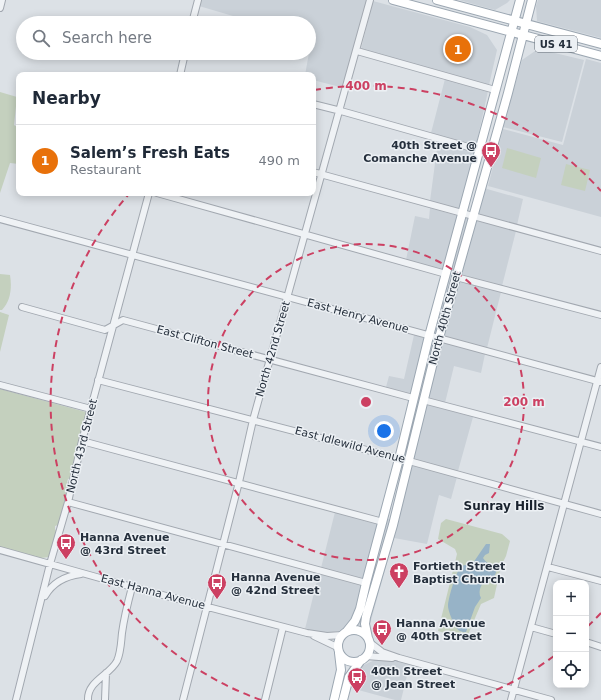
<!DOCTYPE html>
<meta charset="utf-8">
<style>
body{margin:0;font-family:"DejaVu Sans",sans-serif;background:#f6f6f7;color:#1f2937}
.controls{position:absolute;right:12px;bottom:12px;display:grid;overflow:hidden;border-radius:8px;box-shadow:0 2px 10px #0003}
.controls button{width:36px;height:36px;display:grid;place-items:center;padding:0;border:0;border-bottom:1px solid #e0e1e3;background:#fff;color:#1f2937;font:20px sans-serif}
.you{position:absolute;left:384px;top:431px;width:14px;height:14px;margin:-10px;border:3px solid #fff;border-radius:50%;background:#1a73e8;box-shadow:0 0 0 6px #1a73e833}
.badge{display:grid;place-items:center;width:26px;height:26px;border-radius:50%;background:#db2777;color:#fff;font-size:13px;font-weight:700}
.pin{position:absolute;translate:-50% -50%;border:2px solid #fff;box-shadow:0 1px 4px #0006}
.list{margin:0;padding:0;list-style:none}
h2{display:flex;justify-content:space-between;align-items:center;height:52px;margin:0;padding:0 16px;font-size:17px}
h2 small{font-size:13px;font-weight:400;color:#747a83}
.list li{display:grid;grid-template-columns:26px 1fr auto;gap:12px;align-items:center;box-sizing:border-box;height:72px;padding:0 16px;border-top:1px solid #e0e1e3}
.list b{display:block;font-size:15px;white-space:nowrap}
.list p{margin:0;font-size:13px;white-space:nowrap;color:#747a83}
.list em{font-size:13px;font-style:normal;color:#747a83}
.icon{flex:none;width:22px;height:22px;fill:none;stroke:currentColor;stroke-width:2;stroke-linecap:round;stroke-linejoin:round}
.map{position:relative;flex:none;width:601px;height:700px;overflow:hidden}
.search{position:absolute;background:#fff;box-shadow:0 2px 10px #0003;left:16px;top:16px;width:300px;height:44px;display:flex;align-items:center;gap:10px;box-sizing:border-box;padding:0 14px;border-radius:22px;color:#747a83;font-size:15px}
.panel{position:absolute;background:#fff;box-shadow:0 2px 10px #0003;left:16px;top:72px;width:300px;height:124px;border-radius:8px}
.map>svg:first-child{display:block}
</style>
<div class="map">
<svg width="601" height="700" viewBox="0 0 601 700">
<rect width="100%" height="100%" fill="#dce1e6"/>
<path fill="#cad1d8" d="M 201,0 L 368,0 L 344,88 L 313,80 L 313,75 L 305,75 L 309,53 L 309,23 L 249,23 L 250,21 L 199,6 Z
M 459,0 L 510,0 L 507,3 L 495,10 Z
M 538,0 L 601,0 L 601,38 L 537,21 L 536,6 Z
M 373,1 L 470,27 L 487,35 L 497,50 L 489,85 L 361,49 Z
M 538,49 L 584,60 L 562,142 L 503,127 L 522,60 Z
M 586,59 L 601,63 L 601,217 L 488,186 L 503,129 L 563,145 Z
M 445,79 L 488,91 L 476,146 L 431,133 Z
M 438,141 L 475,152 L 460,210 L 430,201 Z
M 485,187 L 487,189 L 523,199 L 517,225 L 476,214 Z
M 430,208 L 458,216 L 444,271 L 406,260 L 415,216 L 429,219 Z
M 464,217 L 469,218 L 437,335 L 432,333 Z
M 474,220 L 516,231 L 502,286 L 459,275 Z
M 458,281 L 501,292 L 487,348 L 442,336 Z
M 414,335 L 425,338 L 411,394 L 386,387 L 389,376 L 404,379 Z
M 441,342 L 485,354 L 481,373 L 454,366 L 445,403 L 427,398 Z
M 425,404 L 473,417 L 458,471 L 412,459 Z
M 411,465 L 457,477 L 451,499 L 439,495 L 427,544 L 394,538 L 368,631 L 367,630 Z
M 335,512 L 380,524 L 364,579 L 321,568 Z
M 387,519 L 391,519 L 361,627 L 356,626 Z
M 319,573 L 362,585 L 351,625 L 339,631 L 327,633 L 305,629 Z
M 377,659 L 399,661 L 410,664 L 401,700 L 395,700 L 351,688 L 355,669 Z"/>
<path fill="#c4d0be" d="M 0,92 L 17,97 L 14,125 L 19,128 L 19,164 L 10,163 L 0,193 Z
M 507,148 L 541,158 L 536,178 L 502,168 Z
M 566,164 L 590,170 L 585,191 L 561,185 Z
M 0,274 L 10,275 C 12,287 11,301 2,310 L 0,310 Z
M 0,312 L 9,315 L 0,352 Z
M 0,389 L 86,412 L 86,417 L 71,478 L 68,479 L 67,482 L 69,485 L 58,525 L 55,526 L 55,529 L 56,531 L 49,557 L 41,558 L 0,547 Z
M 446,519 L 502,534 L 510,541 L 506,556 L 501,566 L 494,598 L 481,604 L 467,637 L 457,637 L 438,631 L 457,554 L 455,549 L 438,539 L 441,523 Z"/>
<path fill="#97b3c7" d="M 486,544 L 490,544 L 489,553 L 485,555 L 483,558 C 487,564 492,565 497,570 L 493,580 L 489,578 C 482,581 477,591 481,598 L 475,607 L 466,632 C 464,632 462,632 460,631 C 455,629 448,611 448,606 C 448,599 456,571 461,567 C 464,564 469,565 473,563 Z"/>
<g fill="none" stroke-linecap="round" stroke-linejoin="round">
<defs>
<path id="minor" d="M 0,8 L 2,0
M 192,23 L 198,0
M 357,51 L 495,90
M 180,75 L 185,53
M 313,104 L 341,111 L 479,150
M 313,172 L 601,251
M 157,193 L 446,274
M 0,219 L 601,382
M 456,277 L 601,315
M 22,307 L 105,330 L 123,320 L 413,398
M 98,380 L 409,461 L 601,514
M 0,385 L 91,409
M 423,400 L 601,447
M 82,441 L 383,522
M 68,502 L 366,583
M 0,550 L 132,587 L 307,633 L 327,636 L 342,635
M 548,567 L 601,581
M 45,596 C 53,582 65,576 81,574
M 531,627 L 556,634
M 314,636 L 337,647
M 369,642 L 382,652 L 399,658 L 551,700
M 586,642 L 601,647
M 366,656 L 392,658
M 16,700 L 50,564 L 68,502 L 82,441 L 149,193
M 88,700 C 87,681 110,675 117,661 C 121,652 121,642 122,633 C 124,618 128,602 132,587
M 105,700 L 106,673
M 183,700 L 239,482 L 253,420 L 370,0
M 265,700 L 283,627
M 511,700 L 601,367"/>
<path id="major" d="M 393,0 L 601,56
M 437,0 L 601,44
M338 646a16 16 0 1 1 32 0a16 16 0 1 1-32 0Z
M 347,631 L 355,621 L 360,609 L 366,583 L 399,459 L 429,336 L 520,0
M 368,638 L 365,624 L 366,617 L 393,525 L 439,338 L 508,93 L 532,0
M 334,700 L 341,670 L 339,653
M 343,700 L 349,677 L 361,660"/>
</defs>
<use href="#minor" stroke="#a2a8b0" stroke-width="8"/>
<use href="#major" stroke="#9ca7b2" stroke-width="10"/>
<use href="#minor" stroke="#eff2f5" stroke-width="6"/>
<use href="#major" stroke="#fff" stroke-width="8"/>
</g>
<g fill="none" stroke="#cc4062" stroke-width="2" stroke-dasharray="7 5">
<circle cx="366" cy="402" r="158"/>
<path d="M601 613A316 316 0 0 1 587 627M554 656A316 316 0 0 1 471 700M261 700A316 316 0 0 1 128 195M314 90A316 316 0 0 1 601 191"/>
</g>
<defs>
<symbol id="bus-pin" viewBox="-11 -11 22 30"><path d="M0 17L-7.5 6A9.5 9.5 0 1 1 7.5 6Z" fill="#cc4062" stroke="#ecf0f4"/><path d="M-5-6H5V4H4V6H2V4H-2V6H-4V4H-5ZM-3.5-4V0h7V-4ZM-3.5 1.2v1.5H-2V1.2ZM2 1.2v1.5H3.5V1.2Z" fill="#fff"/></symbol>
<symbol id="church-pin" viewBox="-11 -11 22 30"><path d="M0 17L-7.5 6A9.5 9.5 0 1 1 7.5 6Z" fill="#cc4062" stroke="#ecf0f4"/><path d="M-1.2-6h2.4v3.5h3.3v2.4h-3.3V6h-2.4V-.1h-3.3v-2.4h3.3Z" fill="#fff"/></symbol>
</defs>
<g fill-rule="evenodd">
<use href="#bus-pin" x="480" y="140" width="22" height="30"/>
<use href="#bus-pin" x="55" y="532" width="22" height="30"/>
<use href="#church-pin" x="388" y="561" width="22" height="30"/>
<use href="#bus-pin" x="206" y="572" width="22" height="30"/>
<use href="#bus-pin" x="371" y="618" width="22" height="30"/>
<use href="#bus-pin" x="346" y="666" width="22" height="30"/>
</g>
<g text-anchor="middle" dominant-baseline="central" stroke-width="3" stroke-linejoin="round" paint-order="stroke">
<rect fill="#ecf0f4" stroke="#616a74" stroke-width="1" x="535" y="36" width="42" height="16" rx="3"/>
<g font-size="10" font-weight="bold" fill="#26303d">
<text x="556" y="44">US 41</text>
</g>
<g font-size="11" font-weight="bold" fill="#26303d" stroke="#ecf0f4" text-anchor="start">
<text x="477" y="145" text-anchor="end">40th Street @<tspan x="477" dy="13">Comanche Avenue</tspan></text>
<text x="80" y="537">Hanna Avenue<tspan x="80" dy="13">@ 43rd Street</tspan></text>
<text x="413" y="566">Fortieth Street<tspan x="413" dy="13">Baptist Church</tspan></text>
<text x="231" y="577">Hanna Avenue<tspan x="231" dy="13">@ 42nd Street</tspan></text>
<text x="396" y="623">Hanna Avenue<tspan x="396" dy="13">@ 40th Street</tspan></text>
<text x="371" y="671">40th Street<tspan x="371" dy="13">@ Jean Street</tspan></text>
</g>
<g font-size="11" fill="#26303d" stroke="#ecf0f4">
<text transform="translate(358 316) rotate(15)">East Henry Avenue</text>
<text transform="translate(445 318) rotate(-75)">North 40th Street</text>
<text transform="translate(205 342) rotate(15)">East Clifton Street</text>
<text transform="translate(273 349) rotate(-74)">North 42nd Street</text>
<text transform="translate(350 445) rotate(15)">East Idlewild Avenue</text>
<text transform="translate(82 446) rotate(-76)">North 43rd Street</text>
<text transform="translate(153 592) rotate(15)">East Hanna Avenue</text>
</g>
<g font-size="12" font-weight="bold" fill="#19222d" stroke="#ecf0f4">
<text x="504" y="506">Sunray Hills</text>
</g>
</g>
<circle cx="366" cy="402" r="6" fill="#cc4062" stroke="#ecf0f4" stroke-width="2"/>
<g font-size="12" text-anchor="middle" font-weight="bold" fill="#cc4062" stroke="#ecf0f4" stroke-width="3" stroke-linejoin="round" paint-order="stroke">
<text x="366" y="90">400 m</text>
<text x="524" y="406">200 m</text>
</g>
</svg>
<div class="controls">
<button>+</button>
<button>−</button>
<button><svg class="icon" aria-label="locate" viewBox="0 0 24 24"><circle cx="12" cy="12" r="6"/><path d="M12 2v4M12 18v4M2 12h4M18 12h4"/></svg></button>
</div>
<div class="you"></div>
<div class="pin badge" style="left:458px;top:49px;background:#e8710a">1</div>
<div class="search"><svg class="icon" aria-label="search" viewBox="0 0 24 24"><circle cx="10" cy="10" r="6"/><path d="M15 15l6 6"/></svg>Search here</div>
<section class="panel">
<h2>Nearby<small></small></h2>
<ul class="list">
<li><span class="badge" style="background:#e8710a">1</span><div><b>Salem’s Fresh Eats</b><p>Restaurant</p></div><em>490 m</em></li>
</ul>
</section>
</div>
